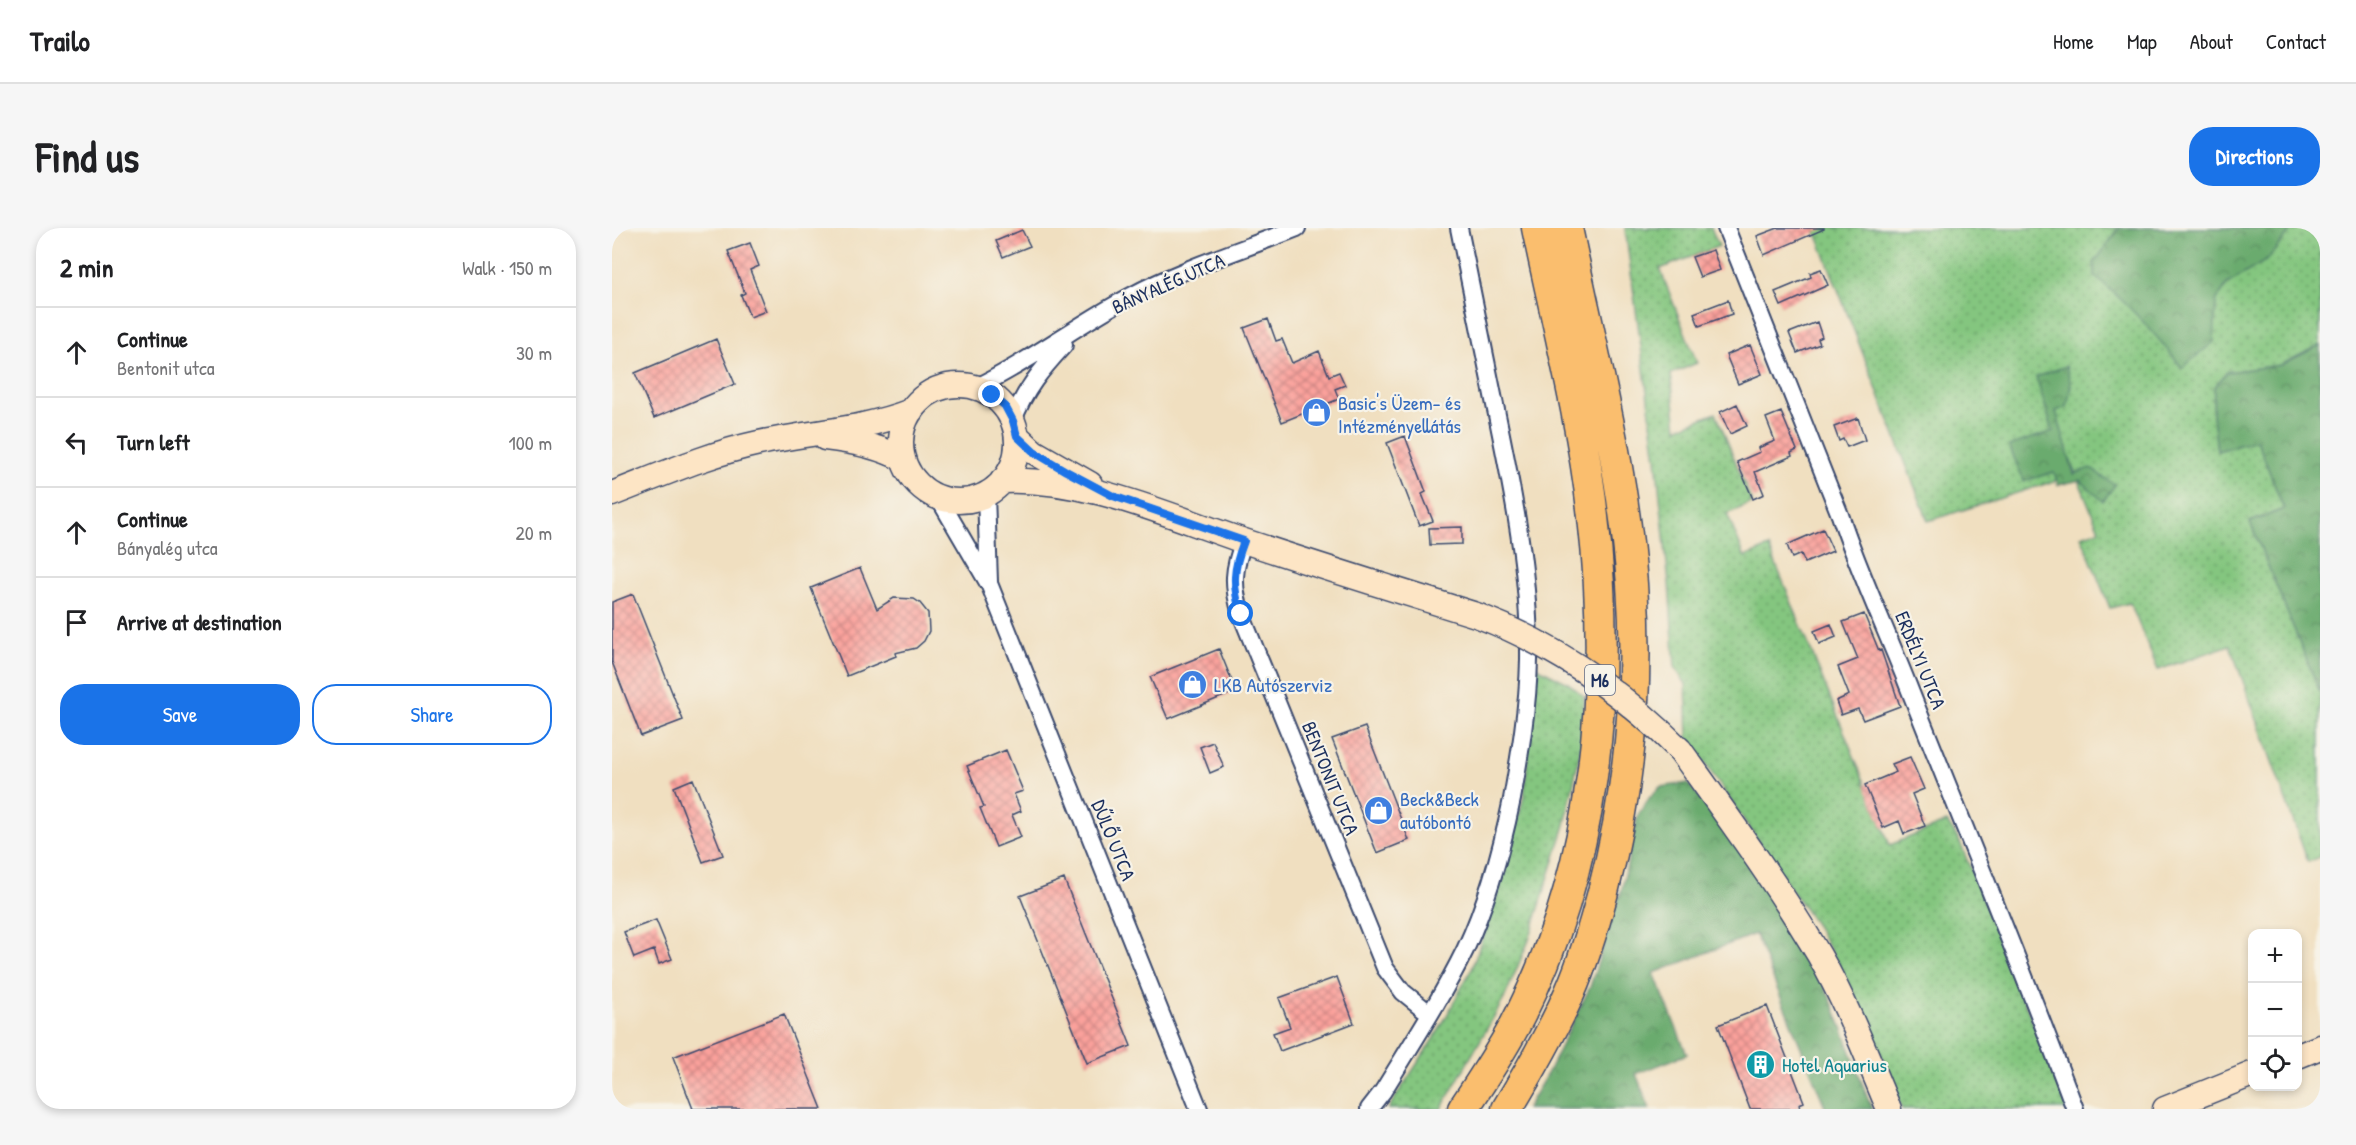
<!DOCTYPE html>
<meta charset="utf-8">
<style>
body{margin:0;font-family:"Patrick Hand",sans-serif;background:#f6f6f6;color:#202124}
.controls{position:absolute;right:18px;bottom:18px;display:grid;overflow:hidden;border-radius:12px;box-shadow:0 3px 9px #0003}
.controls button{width:54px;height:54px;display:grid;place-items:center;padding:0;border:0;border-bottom:2px solid #e0e0e0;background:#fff;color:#202124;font:30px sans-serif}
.stop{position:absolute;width:18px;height:18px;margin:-14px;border:4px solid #1a73e8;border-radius:50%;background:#fff}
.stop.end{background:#1a73e8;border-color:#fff;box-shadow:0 2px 6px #0008}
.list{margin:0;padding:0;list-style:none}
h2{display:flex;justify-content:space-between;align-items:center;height:78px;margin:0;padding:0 24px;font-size:26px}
h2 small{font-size:20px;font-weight:400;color:#757577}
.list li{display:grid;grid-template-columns:39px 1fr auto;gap:18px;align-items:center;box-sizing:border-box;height:90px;padding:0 24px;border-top:2px solid #e0e0e0}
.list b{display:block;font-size:22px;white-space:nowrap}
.list p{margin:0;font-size:20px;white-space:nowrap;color:#757577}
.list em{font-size:20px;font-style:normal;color:#757577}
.actions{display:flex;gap:12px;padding:18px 24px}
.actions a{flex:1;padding:14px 0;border:2px solid #1a73e8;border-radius:24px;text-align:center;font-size:21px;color:#1a73e8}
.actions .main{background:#1a73e8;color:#fff}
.icon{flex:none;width:33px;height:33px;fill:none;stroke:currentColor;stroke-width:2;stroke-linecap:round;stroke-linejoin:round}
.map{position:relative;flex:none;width:1708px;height:881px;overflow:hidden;border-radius:24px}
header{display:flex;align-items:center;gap:36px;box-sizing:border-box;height:84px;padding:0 30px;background:#fff;border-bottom:2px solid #e0e0e0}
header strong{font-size:28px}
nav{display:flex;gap:33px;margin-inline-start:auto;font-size:21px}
.intro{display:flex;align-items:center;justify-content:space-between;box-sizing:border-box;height:144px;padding:0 36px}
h1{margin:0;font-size:42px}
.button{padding:15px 27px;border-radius:24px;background:#1a73e8;color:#fff;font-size:21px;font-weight:700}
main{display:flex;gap:36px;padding:0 36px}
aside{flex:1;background:#fff;border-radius:24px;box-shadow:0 3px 9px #0003}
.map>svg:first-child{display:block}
</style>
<header>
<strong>Trailo</strong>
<nav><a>Home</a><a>Map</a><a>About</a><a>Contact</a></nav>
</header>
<div class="intro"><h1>Find us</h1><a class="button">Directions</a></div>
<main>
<aside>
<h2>2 min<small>Walk · 150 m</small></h2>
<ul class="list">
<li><svg class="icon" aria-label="ahead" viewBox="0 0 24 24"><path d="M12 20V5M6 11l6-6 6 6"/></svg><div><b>Continue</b><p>Bentonit utca</p></div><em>30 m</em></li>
<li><svg class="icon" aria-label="left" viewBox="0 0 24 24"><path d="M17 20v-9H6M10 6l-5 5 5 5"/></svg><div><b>Turn left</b></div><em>100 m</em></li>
<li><svg class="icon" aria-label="ahead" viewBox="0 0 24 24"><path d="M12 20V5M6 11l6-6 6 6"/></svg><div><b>Continue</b><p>Bányalég utca</p></div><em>20 m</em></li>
<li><svg class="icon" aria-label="arrive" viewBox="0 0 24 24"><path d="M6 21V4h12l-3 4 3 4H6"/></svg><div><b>Arrive at destination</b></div></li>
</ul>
<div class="actions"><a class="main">Save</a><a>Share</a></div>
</aside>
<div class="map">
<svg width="1708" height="881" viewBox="0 0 1708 881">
<defs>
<pattern id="green-dots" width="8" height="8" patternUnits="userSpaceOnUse" patternTransform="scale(1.5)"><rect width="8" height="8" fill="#84c67f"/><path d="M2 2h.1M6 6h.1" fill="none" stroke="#6ba16b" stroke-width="1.8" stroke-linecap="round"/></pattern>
<pattern id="forest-crowns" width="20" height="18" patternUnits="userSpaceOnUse" patternTransform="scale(1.5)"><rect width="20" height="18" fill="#6bab6e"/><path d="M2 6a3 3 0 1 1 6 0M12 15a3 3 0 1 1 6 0" fill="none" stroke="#578c5e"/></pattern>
<pattern id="building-cross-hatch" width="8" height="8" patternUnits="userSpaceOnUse" patternTransform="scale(1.5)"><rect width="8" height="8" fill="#fba19b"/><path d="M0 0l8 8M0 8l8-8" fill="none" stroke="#ca8482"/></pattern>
</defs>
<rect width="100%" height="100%" fill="#f7f3e8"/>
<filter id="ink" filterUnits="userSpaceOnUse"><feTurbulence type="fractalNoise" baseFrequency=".0167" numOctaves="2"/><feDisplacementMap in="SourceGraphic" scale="12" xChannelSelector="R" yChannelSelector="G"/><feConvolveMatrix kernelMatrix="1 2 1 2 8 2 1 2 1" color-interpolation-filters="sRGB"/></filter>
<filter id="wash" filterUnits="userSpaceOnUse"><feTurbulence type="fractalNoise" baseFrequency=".008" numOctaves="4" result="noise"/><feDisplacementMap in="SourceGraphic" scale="24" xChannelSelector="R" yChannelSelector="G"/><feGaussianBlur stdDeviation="1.35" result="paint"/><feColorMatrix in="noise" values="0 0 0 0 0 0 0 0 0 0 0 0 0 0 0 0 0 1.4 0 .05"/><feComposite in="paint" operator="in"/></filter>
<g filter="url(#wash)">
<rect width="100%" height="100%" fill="#f0dfc0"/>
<path fill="url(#green-dots)" stroke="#507a6e" stroke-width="1.5" d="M 1013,0 L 1099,0 L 1107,18 L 1048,41 L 1085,135 L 1059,146 L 1065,200 L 1104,185 L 1140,275 L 1115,286 L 1133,329 L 1157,319 L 1278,617 L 1335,594 L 1347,612 L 1456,881 L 1290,881 L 1256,795 L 1233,748 L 1205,699 L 1076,510 L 1074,456 L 1063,440 L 1057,356 L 1044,231 Z
M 1202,0 L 1708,0 L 1708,117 L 1669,137 L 1615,144 L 1602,160 L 1601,186 L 1605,223 L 1645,212 L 1672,281 L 1638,294 L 1708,464 L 1708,629 L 1696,634 L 1618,417 L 1546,442 L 1518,375 L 1498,380 L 1469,308 L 1487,302 L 1436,178 L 1462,247 L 1316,293 Z
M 925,439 L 956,455 L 972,468 L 971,509 L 953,597 L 917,712 L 892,771 L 829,881 L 776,881 L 827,802 L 860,740 L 889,657 L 912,568 Z"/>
<path fill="url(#forest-crowns)" stroke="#436d66" stroke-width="1.5" d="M 1507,0 L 1681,0 L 1655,32 L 1615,56 L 1604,73 L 1602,114 L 1570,140 C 1543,105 1516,75 1482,48 L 1482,35 Z
M 1708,117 L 1708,464 L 1638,294 L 1672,281 L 1645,212 L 1605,223 L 1601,186 L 1602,159 L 1615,144 L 1669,137 Z
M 1454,138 L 1459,157 L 1455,179 L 1444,183 L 1462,246 L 1478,240 L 1503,257 L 1491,273 L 1468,252 L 1446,257 L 1442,244 L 1412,253 L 1397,218 L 1441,203 L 1424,149 Z
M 1076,555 C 1125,615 1176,688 1212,757 C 1232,797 1243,840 1260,881 L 1214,881 L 1143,706 L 1042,745 L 1075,826 L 1024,846 L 1038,881 L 914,881 L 935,846 L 978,759 L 1010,660 L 1026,587 L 1038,569 L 1048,559 Z"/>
<g id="blocks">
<path fill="url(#building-cross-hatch)" d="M 1166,0 L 1212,0 L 1212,1 L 1152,27 L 1145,8 Z
M 410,2 L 418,18 L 391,29 L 384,13 Z
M 138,15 L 147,38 L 138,42 L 154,83 L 138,89 L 129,67 L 133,65 L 116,23 Z
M 1101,22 L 1108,42 L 1088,49 L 1080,29 Z
M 1209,41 L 1216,57 L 1169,78 L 1163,64 L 1199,49 L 1198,45 Z
M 1116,72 L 1120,86 L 1087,98 L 1082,85 Z
M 656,91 L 664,113 L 670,111 L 680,135 L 707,123 L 717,148 L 727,144 L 733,157 L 723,161 L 727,171 L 670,194 L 632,100 Z
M 1205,94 L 1210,109 L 1206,111 L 1208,116 L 1185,125 L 1177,105 Z
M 104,111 L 123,156 L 42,190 L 23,145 Z
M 1138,117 L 1150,146 L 1126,156 L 1114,127 Z
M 1125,176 L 1135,198 L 1118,206 L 1108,184 Z
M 1169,184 L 1185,222 L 1179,225 L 1180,228 L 1143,244 L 1152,266 L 1141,271 L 1125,234 L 1148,224 L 1146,220 L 1163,213 L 1154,190 Z
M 1246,190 L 1253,212 L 1235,219 L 1231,211 L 1227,213 L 1222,199 Z
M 793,208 L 814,264 L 810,266 L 821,293 L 807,298 L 775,215 Z
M 850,299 L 850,316 L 818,317 L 817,300 Z
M 1211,301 L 1221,323 L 1193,335 L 1189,326 L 1180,330 L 1175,317 Z
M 248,340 L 265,381 L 282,370 L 302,371 L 308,375 L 316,385 L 317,403 L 312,413 L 304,420 L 283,425 L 284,428 L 235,448 L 199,360 Z
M 21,366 L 71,492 L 29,508 L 0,434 L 0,374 Z
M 1252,386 L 1267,423 L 1269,422 L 1288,478 L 1251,492 L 1246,481 L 1229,487 L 1224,473 L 1237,467 L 1226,439 L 1246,431 L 1231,394 Z
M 1219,396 L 1224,409 L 1207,416 L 1202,403 Z
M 607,421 L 624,463 L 556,491 L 538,449 Z
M 753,499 L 797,612 L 765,625 L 720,511 Z
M 601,514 L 612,539 L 598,545 L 588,519 Z
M 394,522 L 411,563 L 402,566 L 409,583 L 400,587 L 409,609 L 384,619 L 368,580 L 372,579 L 355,538 Z
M 1298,529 L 1312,561 L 1300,566 L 1313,598 L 1292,606 L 1287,593 L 1271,600 L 1253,557 L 1284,544 L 1280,536 Z
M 81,551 L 111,627 L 91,634 L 62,559 Z
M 452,651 L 519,818 L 475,835 L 408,668 Z
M 44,692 L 60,731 L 47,736 L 42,722 L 22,730 L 12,704 Z
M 725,749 L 742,795 L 668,823 L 661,805 L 678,799 L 667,770 Z
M 1155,778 L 1192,874 L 1187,876 L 1188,881 L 1138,881 L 1106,797 Z
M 172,786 L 210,881 L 81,881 L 61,829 Z"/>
</g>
</g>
<g filter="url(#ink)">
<use href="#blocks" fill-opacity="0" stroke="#3b496d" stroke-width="1.5"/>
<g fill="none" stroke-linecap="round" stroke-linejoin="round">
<defs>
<path id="street" d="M 1114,0 L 1228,287 C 1247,344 1273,399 1295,455 C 1351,597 1410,738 1463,881
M 365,159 C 419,133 466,96 519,68 C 571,40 630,22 685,0
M 401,193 C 412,162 430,141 452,117
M 374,266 L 377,354
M 326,269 L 378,358 L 587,881
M 632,313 C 621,341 620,357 629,386 L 773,740 L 791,764 L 817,785
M 757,881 L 771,863 C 799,817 829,771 853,722 C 874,677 890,620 900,571 C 908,526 916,479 917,432 C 918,348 901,264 884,182 C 872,121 859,61 847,0"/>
<path id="secondary" d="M289 215a58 58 0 1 1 116 0a58 58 0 1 1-116 0Z
M 405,208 L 422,224 L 478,256
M 213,210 C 240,213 267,218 291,231
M 390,253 C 474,249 554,287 632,313 C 710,339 788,363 867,388
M 0,266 C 49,247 96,226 147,215 C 198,204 250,202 299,183
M 1068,522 C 1116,589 1165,656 1207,727 C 1235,776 1255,829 1277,881
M 1686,828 L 1708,819
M 1553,881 L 1640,846"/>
<path id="highway" d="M 851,881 C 869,854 887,827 902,799 C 984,645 1001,459 981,289 C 970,192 945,96 925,0
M 895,881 C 918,843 940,805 958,764 C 972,732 982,698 991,664 C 1017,563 1028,461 1020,356 C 1011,236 979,118 955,0"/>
</defs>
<use href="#street" stroke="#3b496d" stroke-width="20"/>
<use href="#secondary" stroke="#3b496d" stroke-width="27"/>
<use href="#highway" stroke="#3b496d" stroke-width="33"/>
<use href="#street" stroke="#fff" stroke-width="16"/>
<use href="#secondary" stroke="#fde5c5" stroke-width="24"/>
<use href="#highway" stroke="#fabe6e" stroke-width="30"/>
<defs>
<path id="secondary-bridge" d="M 867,388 C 945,418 1009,463 1068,522"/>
</defs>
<use href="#secondary-bridge" stroke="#3b496d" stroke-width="27" stroke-linecap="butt"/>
<use href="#secondary-bridge" stroke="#fde5c5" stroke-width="24"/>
</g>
</g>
<g fill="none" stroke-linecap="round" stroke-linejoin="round" filter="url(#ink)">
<path stroke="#1a73e8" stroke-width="8" d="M 380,167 L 393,178 L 401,193 L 405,208 L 422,224 L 454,243 L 501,268 L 632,313 C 621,341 620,357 629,386"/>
</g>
<defs>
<symbol id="shop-disc" viewBox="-11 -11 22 22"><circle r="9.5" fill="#3f7fe0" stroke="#f7f3e8"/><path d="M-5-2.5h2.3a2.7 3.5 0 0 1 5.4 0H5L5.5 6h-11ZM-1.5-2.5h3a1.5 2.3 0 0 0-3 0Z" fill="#fff"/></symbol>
<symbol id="building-disc" viewBox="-11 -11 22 22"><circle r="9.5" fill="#0f9aa8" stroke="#f7f3e8"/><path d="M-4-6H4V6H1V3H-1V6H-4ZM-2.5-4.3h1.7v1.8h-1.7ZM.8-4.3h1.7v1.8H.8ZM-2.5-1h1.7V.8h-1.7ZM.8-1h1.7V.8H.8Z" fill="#fff"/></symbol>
</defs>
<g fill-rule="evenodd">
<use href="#shop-disc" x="688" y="168" width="33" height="33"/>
<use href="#shop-disc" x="564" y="440" width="33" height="33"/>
<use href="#shop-disc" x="750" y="566" width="33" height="33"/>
<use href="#building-disc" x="1132" y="820" width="33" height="33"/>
</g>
<g text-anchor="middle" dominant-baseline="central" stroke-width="4.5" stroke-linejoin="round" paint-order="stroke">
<rect fill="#f7f3e8" stroke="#5d6a87" stroke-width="1.5" x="973" y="437" width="30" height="30" rx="4.5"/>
<g font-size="18" font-weight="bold" fill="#1b2f5e">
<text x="988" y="452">M6</text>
</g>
<g font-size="20" fill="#1b2f5e" stroke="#f7f3e8">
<text transform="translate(556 55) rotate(-24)">BÁNYALÉG UTCA</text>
<text transform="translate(1309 432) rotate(68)">ERDÉLYI UTCA</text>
<text transform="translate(719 550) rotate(68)">BENTONIT UTCA</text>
<text transform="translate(502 612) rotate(68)">DŰLŐ UTCA</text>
</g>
<g font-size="20" fill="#366cbe" stroke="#f7f3e8" text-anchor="start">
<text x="726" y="174">Basic's Üzem- és<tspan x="726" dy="23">Intézményellátás</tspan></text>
<text x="602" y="456">LKB Autószerviz</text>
<text x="788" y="570">Beck&amp;Beck<tspan x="788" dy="23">autóbontó</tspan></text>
</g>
<g font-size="20" fill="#0d838f" stroke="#f7f3e8" text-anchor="start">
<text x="1170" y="836">Hotel Aquarius</text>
</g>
</g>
</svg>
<div class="controls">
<button>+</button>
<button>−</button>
<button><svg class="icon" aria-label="locate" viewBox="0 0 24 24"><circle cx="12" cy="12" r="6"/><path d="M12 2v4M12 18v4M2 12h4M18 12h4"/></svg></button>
</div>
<div class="stop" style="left:629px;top:386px"></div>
<div class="stop end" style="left:380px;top:167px"></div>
</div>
</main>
